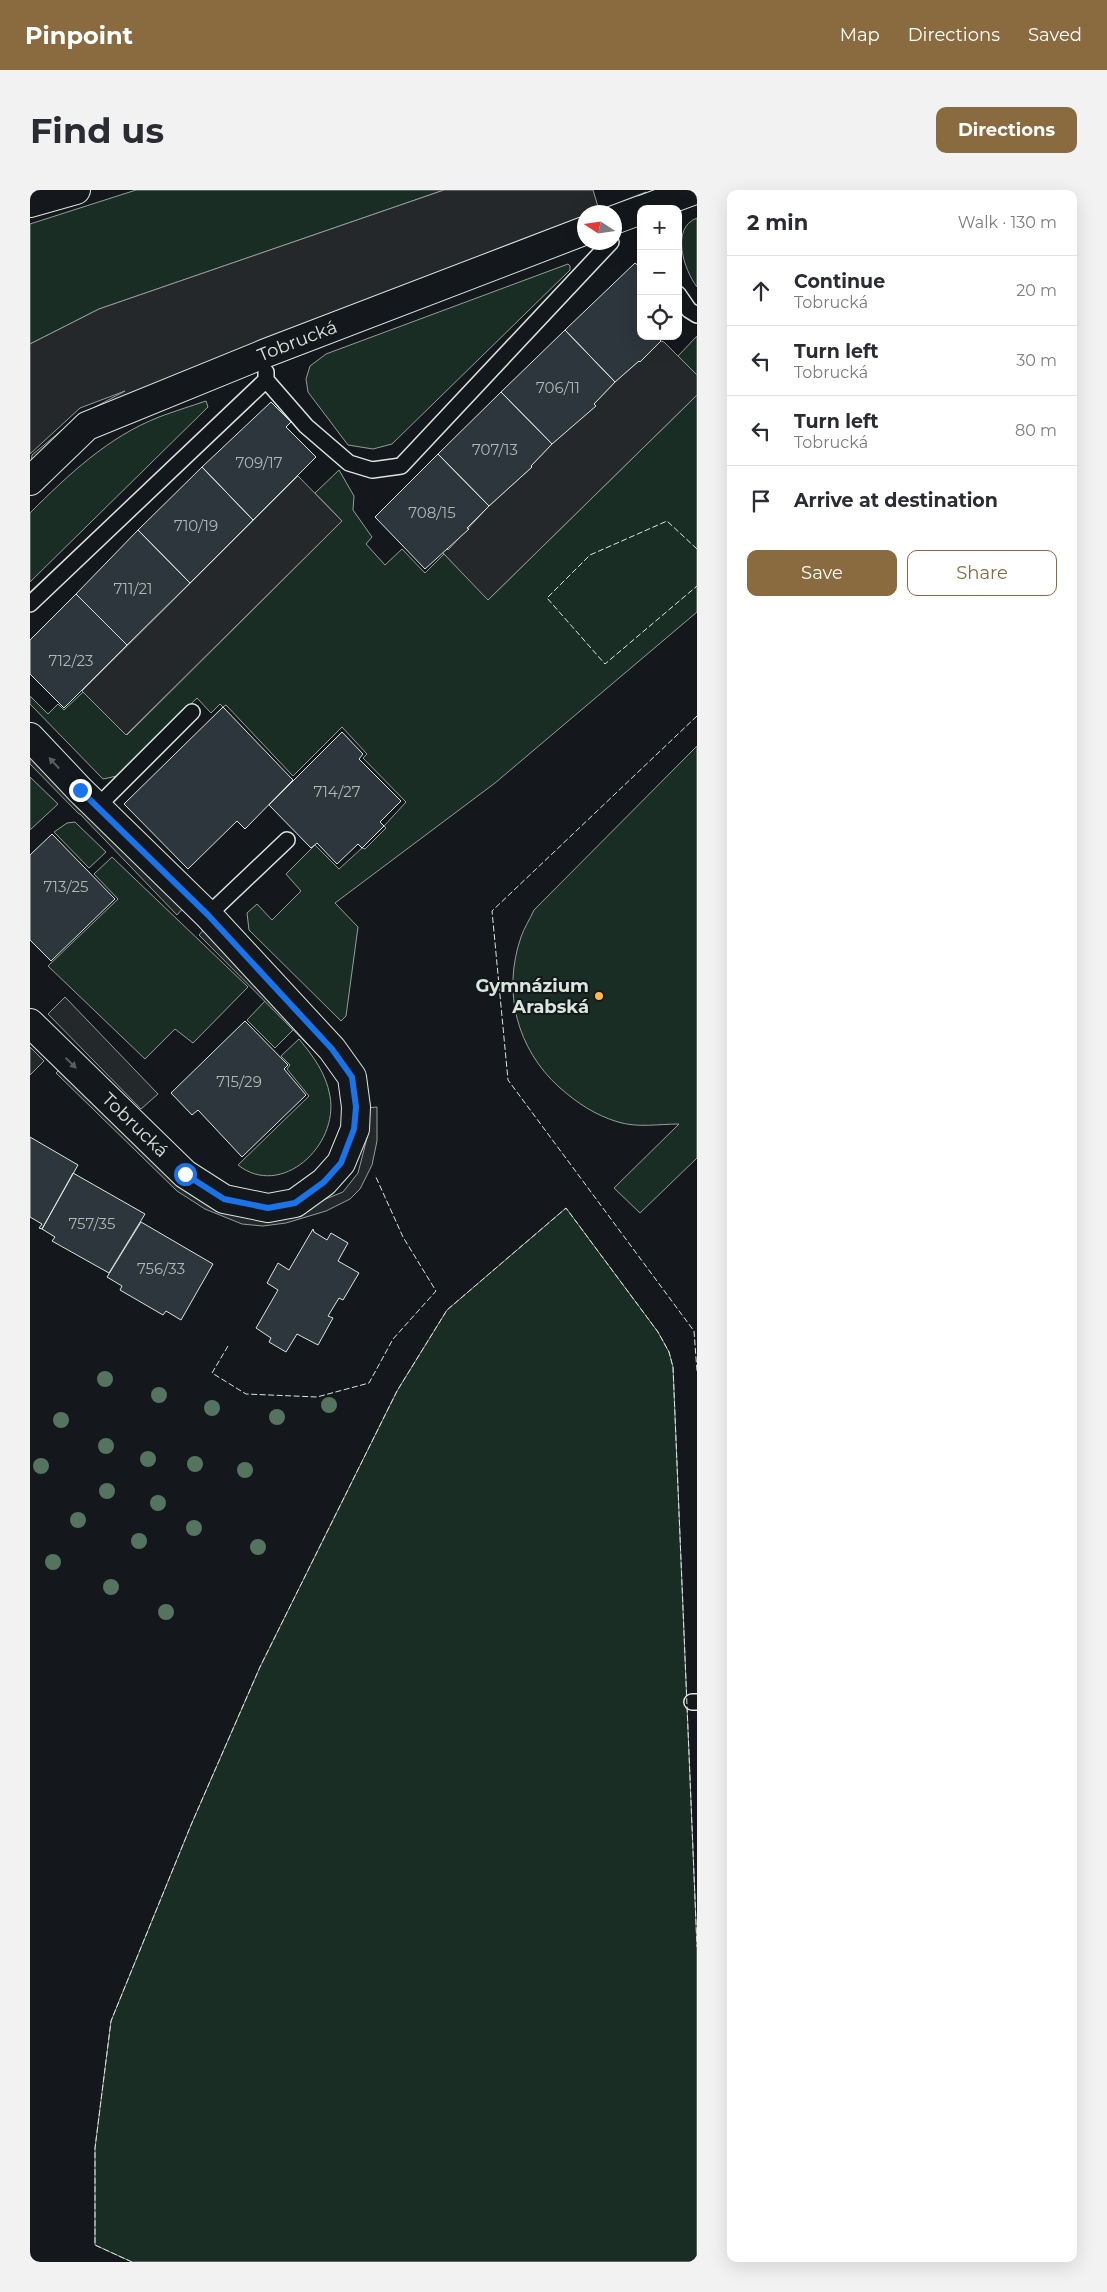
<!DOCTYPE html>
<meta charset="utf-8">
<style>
body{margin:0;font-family:Montserrat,sans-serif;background:#f2f2f3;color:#2b2b33}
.controls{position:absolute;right:15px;top:15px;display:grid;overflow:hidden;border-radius:10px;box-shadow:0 5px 20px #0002}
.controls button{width:45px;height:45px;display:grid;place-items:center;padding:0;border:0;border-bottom:1px solid #e1e1e2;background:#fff;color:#2b2b33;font:25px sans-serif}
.compass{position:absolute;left:547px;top:15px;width:45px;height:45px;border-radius:50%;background:#fff;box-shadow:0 5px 20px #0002;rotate:282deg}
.stop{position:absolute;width:15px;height:15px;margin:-11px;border:4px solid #1a73e8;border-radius:50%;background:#fff}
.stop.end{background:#1a73e8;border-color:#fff;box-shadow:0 1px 5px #0008}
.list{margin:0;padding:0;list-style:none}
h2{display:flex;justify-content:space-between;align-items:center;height:65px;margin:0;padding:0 20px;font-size:21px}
h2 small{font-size:16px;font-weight:400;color:#7c7c81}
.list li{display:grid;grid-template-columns:32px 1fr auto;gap:15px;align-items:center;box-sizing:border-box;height:70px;padding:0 20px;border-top:1px solid #e1e1e2}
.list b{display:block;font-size:19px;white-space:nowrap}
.list p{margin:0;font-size:16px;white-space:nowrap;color:#7c7c81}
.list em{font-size:16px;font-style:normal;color:#7c7c81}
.actions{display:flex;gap:10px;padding:15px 20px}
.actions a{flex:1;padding:11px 0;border:1px solid #8a6a3f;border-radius:10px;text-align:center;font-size:18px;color:#8a6a3f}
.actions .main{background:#8a6a3f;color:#fff}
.icon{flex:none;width:28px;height:28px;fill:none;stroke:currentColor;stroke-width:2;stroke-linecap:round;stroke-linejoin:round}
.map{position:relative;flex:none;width:667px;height:2072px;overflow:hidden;border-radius:10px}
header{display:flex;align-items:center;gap:30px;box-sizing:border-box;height:70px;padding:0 25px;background:#8a6a3f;color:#fff}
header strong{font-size:24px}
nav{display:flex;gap:28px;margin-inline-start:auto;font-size:18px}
.intro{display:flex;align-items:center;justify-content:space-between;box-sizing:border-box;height:120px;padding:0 30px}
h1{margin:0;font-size:35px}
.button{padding:12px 22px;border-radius:10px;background:#8a6a3f;color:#fff;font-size:18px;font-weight:700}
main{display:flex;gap:30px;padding:0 30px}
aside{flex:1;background:#fff;border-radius:10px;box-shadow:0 5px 20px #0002}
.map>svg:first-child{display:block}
</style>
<header>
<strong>Pinpoint</strong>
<nav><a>Map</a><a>Directions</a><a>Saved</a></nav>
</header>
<div class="intro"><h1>Find us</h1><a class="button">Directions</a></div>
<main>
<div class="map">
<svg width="667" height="2072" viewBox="0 0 667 2072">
<rect width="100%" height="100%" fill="#14181c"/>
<path fill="#1a2d24" stroke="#939e99" d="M 106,0 L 414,0 L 69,119 L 0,154 L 0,34 Z
M 667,28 L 667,97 C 654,80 640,38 667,28 Z
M 538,74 L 540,76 L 540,80 L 362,254 L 343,259 L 318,255 L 278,202 L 276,189 L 280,176 L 296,164 Z
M 667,146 L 667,185 L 648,166 Z
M 667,205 L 667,422 L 465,593 L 305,713 L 328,737 L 316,826 L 311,831 L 219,740 L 217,723 L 227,714 L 242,730 L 271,701 L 256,684 L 285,655 L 309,679 L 332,658 L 335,659 L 356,638 L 354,636 L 376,612 L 333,568 L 337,564 L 312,537 L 263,586 L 196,515 L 193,517 L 190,514 L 181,523 L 167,508 L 87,586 L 73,589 L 0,514 L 0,506 L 18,524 L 28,514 L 34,520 L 53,502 L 97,545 L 312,331 L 285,303 L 309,280 L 324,306 L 323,320 L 342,347 L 336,354 L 355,375 L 372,359 L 395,383 L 414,364 L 459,409 Z
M 176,211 L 178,217 L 0,392 L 0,323 C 38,285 78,247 129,227 C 145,221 161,216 176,211 Z
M 667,556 L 667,968 L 610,1023 L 584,998 L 649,934 C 629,934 608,938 588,932 C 565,925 547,913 529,897 C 487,859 472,802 491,747 C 494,738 500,729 504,720 Z
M 0,587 L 28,614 L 0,640 Z
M 45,632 L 76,662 L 59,678 L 24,642 L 37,633 Z
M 82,667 L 218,797 L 163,853 L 145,839 L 115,869 L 18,776 L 88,709 L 64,684 Z
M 236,810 L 263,840 L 245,858 L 217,830 Z
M 269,849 C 283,866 296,883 300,906 C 309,956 251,1009 208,975 L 279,906 L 257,879 L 260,875 L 251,866 Z
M 536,1018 L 628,1142 L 639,1162 L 643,1177 L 667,1757 L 667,2072 L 102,2072 L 65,2055 L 65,1958 L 81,1831 L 161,1635 L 230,1477 L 367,1201 L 417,1120 Z"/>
<path fill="#24282b" stroke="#939e99" d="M 414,0 L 563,0 L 569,20 L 616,2 L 620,12 L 584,22 L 554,22 L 554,36 L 202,166 L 0,282 L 2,265 L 44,230 L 65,217 L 95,201 L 50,218 L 0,264 L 0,154 L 69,119 Z
M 631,151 L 634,152 L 667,185 L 667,205 L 458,410 L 412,362 L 416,358 L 418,360 L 459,316 L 502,277 L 501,276 L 522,254 L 565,216 L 564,214 L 585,192 Z
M 268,286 L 312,331 L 96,545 L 52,501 Z
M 0,560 L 155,716 L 147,725 L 50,624 L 49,624 L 0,574 Z
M 177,736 L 300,864 L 293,870 L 169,745 Z
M 35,807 L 128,904 L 111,919 L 18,824 Z
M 0,857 L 14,871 L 0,885 Z
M 33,876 L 149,991 L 283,1014 L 313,1002 L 328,983 L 337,948 L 336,918 L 347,917 L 347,951 L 342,975 L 330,999 L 320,1009 L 296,1021 L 256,1033 L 233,1036 L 212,1034 L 175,1019 L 147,1001 L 26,883 Z"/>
<path fill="#2c363c" stroke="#d8e6dc" d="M 605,73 L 611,78 L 611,146 L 634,146 L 630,150 L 631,151 L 610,172 L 609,171 L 585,192 L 535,140 Z
M 535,140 L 585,192 L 564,214 L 566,216 L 522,254 L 471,202 Z
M 471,202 L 522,254 L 501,276 L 502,277 L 459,316 L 408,264 Z
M 241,212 L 261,232 L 256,237 L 286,267 L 223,330 L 172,277 Z
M 408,264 L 459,316 L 437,338 L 439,339 L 395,379 L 345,327 Z
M 172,277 L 223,330 L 160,393 L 108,340 Z
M 108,340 L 160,393 L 97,455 L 46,404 Z
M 46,404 L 97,455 L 34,518 L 0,484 L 0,450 Z
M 193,517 L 263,590 L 215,639 L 207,631 L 158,679 L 94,614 Z
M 312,542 L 333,564 L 329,569 L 371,611 L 350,632 L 354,636 L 332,658 L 328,654 L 307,674 L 287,653 L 281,658 L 239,615 Z
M 22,644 L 85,709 L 21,771 L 0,750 L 0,665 Z
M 215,831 L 258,875 L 254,879 L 276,905 L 212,967 L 168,920 L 162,925 L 141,903 Z
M 0,947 L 48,975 L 12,1039 L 9,1038 L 12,1034 L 0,1027 Z
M 43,983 L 115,1024 L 79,1083 L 22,1051 L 25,1047 L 12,1039 Z
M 111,1032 L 183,1074 L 151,1130 L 136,1121 L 133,1125 L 90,1100 L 92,1096 L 77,1087 Z
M 283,1039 L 284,1042 L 297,1050 L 301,1043 L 318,1053 L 308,1071 L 329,1083 L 313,1110 L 309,1108 L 298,1126 L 303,1128 L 288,1155 L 267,1144 L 256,1162 L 239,1152 L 241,1148 L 226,1138 L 248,1100 L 237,1093 L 248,1073 L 259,1080 Z"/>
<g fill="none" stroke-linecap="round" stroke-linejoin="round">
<defs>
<path id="service" d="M 648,104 L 659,120 L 667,125
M 236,190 L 276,236 L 319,273 L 342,280 L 371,276 L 581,52
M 0,414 L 236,190 L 236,182
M 67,617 L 162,522
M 178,725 L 257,650
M 662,1512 L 667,1512"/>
<g id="minor">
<path d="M 614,19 L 665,0"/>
<path d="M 584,30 L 611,20"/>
<path id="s1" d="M 0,291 L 57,236 L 236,163 L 554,41"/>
<path d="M 0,547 L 50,600 L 178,725 L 302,859 L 322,887 L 326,917 L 325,939 L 311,973 L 294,992 L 265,1013 L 238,1018 L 194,1009 L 155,984 L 0,833"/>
</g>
<path id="secondary" d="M 0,13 L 46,0"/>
</defs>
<use href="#service" stroke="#d8e6dc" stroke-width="18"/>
<use href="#minor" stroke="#d8e6dc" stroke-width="30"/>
<use href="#secondary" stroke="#d8e6dc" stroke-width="30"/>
<use href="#service" stroke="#14181c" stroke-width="15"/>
<use href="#minor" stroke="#14181c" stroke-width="28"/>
<use href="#secondary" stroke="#14181c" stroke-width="28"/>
<path stroke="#d8e6dc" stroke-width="1" stroke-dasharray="6 2.5" stroke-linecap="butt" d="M 667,359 L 637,331 L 560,365 L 517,408 L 575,474 L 667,396
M 667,526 L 462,721 L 478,890 L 664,1141 L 667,1181
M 198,1156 L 182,1183 L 216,1204 L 287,1207 L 339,1193 L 363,1149 L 406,1101 L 373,1047 L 345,985
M 102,2072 L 65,2055 L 65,1958 L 81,1831 L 161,1635 L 230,1477 L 367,1201 L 417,1120 L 536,1018 L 628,1142 L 639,1162 L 643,1177 L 667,1757"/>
</g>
<g fill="#55745f">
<circle cx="75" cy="1189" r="8"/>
<circle cx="129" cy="1205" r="8"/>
<circle cx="299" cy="1215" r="8"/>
<circle cx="182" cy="1218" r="8"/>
<circle cx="247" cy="1227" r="8"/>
<circle cx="31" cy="1230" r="8"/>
<circle cx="76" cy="1256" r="8"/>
<circle cx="118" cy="1269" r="8"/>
<circle cx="165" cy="1274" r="8"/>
<circle cx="11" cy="1276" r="8"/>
<circle cx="215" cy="1280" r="8"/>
<circle cx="77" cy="1301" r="8"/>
<circle cx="128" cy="1313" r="8"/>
<circle cx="48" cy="1330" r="8"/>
<circle cx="164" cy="1338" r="8"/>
<circle cx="109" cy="1351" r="8"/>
<circle cx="228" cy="1357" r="8"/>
<circle cx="23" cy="1372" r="8"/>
<circle cx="81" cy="1397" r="8"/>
<circle cx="136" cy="1422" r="8"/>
</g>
<defs><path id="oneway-solid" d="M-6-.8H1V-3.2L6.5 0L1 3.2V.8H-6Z" transform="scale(1.25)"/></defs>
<g fill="#59605f">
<use href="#oneway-solid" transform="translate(24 573) rotate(-133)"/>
<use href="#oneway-solid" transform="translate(41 873) rotate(44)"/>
</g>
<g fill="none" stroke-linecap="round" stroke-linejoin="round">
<path stroke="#1a73e8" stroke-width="6" d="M 50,600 L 178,725 L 302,859 L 322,887 L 326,917 L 324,939 L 311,973 L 294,992 L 265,1013 L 238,1018 L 194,1009 L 155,984"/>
</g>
<circle fill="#ffb74d" stroke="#14181c" stroke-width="2" cx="569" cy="806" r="5"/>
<g text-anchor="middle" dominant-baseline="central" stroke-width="4" stroke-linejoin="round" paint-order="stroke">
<g font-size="15" fill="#adbab4">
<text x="528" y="197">706/11</text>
<text x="465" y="259">707/13</text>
<text x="229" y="272">709/17</text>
<text x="402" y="322">708/15</text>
<text x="166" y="335">710/19</text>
<text x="103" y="398">711/21</text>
<text x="41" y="470">712/23</text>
<text x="307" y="601">714/27</text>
<text x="36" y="696">713/25</text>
<text x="209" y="891">715/29</text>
<text x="62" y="1033">757/35</text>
<text x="131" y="1078">756/33</text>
</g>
<g font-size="18" fill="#d8e6dc" stroke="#14181c">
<text stroke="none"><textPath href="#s1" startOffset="306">Tobrucká</textPath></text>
<text transform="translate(105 935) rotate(44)">Tobrucká</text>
</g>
<g font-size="18" font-weight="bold" fill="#d8e6dc" stroke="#14181c" text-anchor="end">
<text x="559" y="796">Gymnázium<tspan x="559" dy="21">Arabská</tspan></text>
</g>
</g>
</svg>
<div class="controls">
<button>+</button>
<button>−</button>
<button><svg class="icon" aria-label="locate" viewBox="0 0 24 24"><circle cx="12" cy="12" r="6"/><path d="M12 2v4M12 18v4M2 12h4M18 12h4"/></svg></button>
</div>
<svg class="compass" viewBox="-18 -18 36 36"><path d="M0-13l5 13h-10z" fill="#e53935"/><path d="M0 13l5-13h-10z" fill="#7c7c81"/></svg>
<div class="stop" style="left:155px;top:984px"></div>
<div class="stop end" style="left:50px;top:600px"></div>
</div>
<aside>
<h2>2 min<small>Walk · 130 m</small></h2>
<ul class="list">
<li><svg class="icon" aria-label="ahead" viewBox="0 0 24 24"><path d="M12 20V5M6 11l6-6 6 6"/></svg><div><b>Continue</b><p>Tobrucká</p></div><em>20 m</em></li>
<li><svg class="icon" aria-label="left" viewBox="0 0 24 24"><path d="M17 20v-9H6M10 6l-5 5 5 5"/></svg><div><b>Turn left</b><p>Tobrucká</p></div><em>30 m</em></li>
<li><svg class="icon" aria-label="left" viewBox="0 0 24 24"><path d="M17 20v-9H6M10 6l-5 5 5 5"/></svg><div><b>Turn left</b><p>Tobrucká</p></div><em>80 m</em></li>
<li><svg class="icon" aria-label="arrive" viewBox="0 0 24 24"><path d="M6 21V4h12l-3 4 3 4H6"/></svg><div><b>Arrive at destination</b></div></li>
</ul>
<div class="actions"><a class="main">Save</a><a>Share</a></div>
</aside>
</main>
